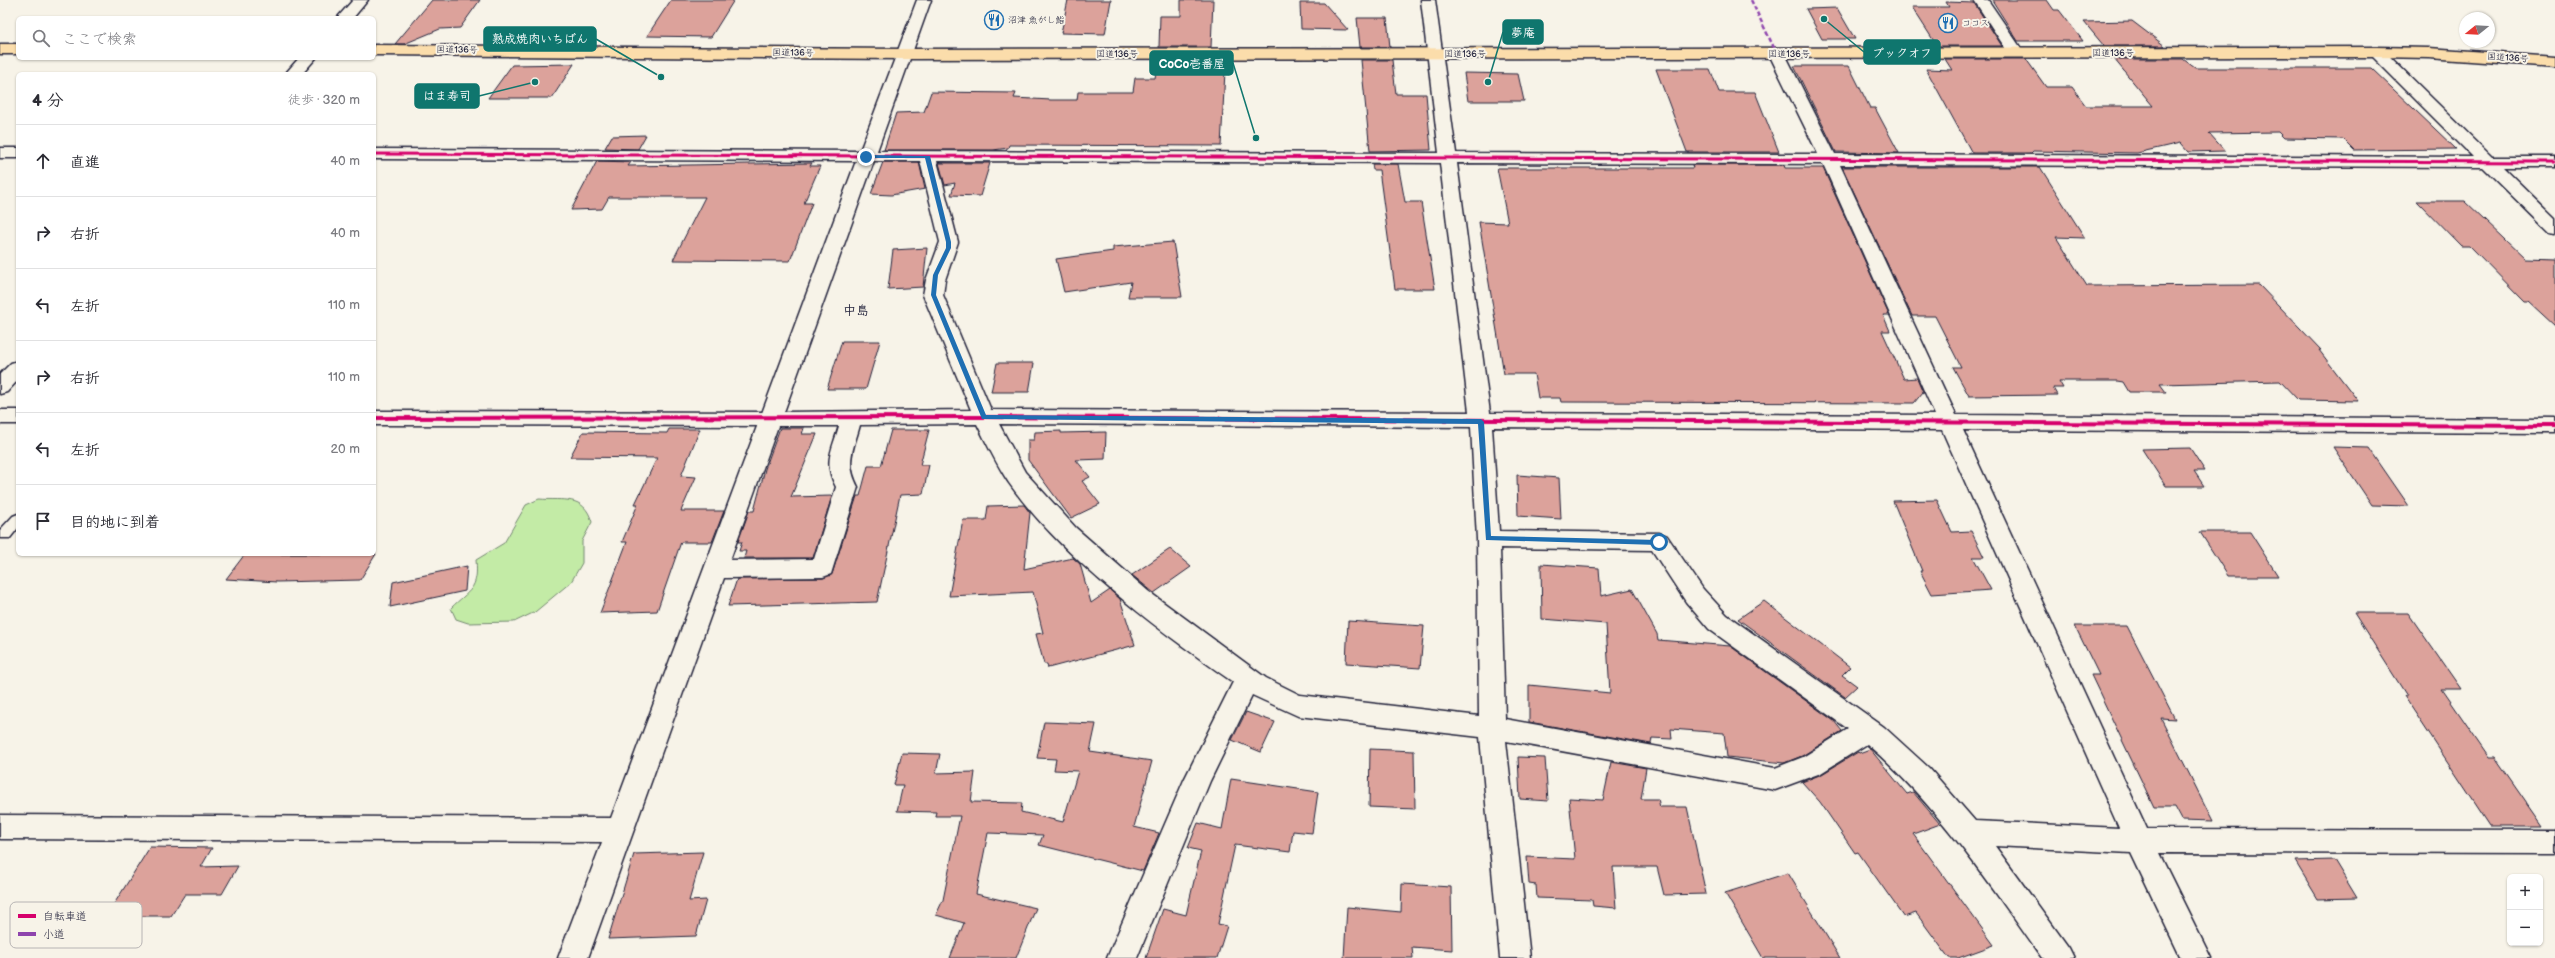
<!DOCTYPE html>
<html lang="ja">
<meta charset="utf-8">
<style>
body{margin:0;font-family:"Balsamiq Sans","Klee One",sans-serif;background:#f7f7f7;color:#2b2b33}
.controls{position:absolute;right:12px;bottom:12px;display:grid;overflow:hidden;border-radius:6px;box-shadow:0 1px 3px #0004}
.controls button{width:36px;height:36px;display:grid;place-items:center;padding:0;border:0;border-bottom:1px solid #e1e1e2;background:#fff;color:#2b2b33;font:20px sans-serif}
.compass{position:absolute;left:2459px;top:12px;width:36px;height:36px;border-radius:50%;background:#fff;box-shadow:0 1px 3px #0004;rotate:252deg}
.stop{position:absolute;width:12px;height:12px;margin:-9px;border:3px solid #1f6fb2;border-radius:50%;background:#fff}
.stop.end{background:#1f6fb2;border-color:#fff;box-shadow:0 1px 4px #0008}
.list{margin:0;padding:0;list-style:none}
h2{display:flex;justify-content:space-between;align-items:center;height:52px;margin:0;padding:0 16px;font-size:17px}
h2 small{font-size:13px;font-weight:400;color:#7c7c81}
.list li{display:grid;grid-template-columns:26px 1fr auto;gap:12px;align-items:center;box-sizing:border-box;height:72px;padding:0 16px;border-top:1px solid #e1e1e2}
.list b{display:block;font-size:15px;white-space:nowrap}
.list em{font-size:13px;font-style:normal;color:#7c7c81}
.icon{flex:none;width:22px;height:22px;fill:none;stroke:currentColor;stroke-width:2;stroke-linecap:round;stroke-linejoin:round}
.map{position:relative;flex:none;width:2555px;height:958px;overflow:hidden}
.search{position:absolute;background:#fff;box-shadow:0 1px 3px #0004;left:16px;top:16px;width:360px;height:44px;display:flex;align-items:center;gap:10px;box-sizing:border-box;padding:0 14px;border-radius:6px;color:#7c7c81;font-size:15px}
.panel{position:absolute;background:#fff;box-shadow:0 1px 3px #0004;left:16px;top:72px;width:360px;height:484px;border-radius:6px}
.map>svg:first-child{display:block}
</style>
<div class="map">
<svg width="2555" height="958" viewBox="0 0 2555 958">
<rect width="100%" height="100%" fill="#f7f3e8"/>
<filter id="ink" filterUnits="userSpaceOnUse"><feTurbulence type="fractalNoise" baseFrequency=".025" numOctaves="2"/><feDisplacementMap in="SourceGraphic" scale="8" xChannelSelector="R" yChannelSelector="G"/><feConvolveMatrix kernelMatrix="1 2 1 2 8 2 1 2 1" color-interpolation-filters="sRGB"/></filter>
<g filter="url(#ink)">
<path fill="#c3eba6" stroke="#728670" d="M 539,499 C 563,501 584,494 592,522 L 582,541 L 582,563 L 571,582 L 535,612 L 514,622 L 468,623 L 456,619 L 451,608 C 469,590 479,590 476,560 L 504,543 L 526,505 Z"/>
<path fill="#dca29b" stroke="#22223b" d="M 432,0 L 480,0 L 460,28 L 440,29 L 404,44 L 395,44 Z
M 671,0 L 734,0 L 711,37 L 647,36 Z
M 1068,0 L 1111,0 L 1105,34 L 1061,33 Z
M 1181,0 L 1213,0 L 1211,47 L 1159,47 L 1160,16 L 1181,16 Z
M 1992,0 L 2047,0 L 2054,10 L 2059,10 L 2083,41 L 2018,41 Z
M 1946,2 L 1974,3 L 2002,46 L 1937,46 L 1912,7 L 1949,7 Z
M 1300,3 L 1324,3 L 1348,30 L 1301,29 Z
M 1837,8 L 1855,39 L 1822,39 L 1806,9 Z
M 1357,18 L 1387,18 L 1390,47 L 1360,47 Z
M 2132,21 L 2165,46 L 2104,46 L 2084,22 Z
M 1945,59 L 2026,59 L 2046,87 L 2072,87 L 2086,106 L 2153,106 L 2114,59 L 2183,59 L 2195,68 L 2371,68 L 2456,149 L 2354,150 L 2343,139 L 2284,138 L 2278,132 L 2209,133 L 2225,151 L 2188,152 L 2180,143 L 2137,153 L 2033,151 L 2031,153 L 1972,153 L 1926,69 L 1952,70 Z
M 1158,60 L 1210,60 L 1209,71 L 1225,71 L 1221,146 L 1009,145 L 1008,148 L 993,150 L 884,150 L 896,113 L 924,112 L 931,92 L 1016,93 L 1014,98 L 1051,100 L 1077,100 L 1078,92 L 1133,92 L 1135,78 L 1155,78 Z
M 1361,60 L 1392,60 L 1396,94 L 1426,94 L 1431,150 L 1370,151 Z
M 574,64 L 552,98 L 488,98 L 512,65 Z
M 1794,66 L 1849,66 L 1870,108 L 1875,108 L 1899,153 L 1836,152 Z
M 1656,69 L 1710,69 L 1719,92 L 1755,92 L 1779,152 L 1687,152 Z
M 1464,73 L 1518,74 L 1524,101 L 1468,101 Z
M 646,135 L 638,149 L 605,148 L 612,136 Z
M 597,161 L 631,162 L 628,166 L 812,163 L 810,166 L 820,166 L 804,203 L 812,203 L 790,261 L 673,260 L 705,197 L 609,197 L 602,209 L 571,210 Z
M 883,162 L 919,162 L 925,189 L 891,195 L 871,194 Z
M 939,163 L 990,163 L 980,196 L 951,195 L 955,183 L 945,185 Z
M 1372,164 L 1398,164 L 1405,202 L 1421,202 L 1435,289 L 1395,289 L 1379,170 L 1373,170 Z
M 1692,165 L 1784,165 L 1785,168 L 1823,168 L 1889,315 L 1883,315 L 1890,331 L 1882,331 L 1904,379 L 1917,378 L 1923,392 L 1914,403 L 1561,402 L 1560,398 L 1538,398 L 1534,374 L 1504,374 L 1479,222 L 1508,223 L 1497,168 L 1693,168 Z
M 1842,167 L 2040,167 L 2085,238 L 2056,237 L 2087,286 L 2259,285 L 2321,350 L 2319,350 L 2358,401 L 2298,400 L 2280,381 L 2160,384 L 2166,392 L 2129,392 L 2123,382 L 2117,381 L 2059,381 L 2063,388 L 2053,388 L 2057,395 L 1969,396 L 1953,367 L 1961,367 L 1935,316 L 1912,316 Z
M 2417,201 L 2465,201 L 2525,258 L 2555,259 L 2555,326 L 2529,302 L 2525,302 L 2470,246 L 2461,246 Z
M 1173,242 L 1182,297 L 1128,297 L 1131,282 L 1064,292 L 1056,259 L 1113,251 L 1113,247 Z
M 927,248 L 923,287 L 888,289 L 893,250 Z
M 842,341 L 880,341 L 866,389 L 827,389 Z
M 997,363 L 1034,363 L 1029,392 L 991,392 Z
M 780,428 L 804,428 L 802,434 L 817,434 L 791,497 L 832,496 L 813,558 L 744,558 L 746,551 L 739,551 L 742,542 L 738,542 L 749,511 L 754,511 L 765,469 Z
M 669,429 L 700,429 L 681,476 L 696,477 L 681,511 L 724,511 L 712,542 L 681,542 L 657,611 L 600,613 L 627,542 L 622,542 L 638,504 L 635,504 L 657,458 L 570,457 L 583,432 L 667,433 Z
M 891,430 L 929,430 L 920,465 L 929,465 L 923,494 L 900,495 L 877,602 L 728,606 L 737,579 L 823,578 L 832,574 L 857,496 L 860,496 L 868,466 L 881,466 Z
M 1061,431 L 1061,433 L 1106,432 L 1105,459 L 1076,460 L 1090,477 L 1082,481 L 1100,504 L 1071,518 L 1028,460 L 1028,440 L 1034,440 L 1035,432 Z
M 2333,447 L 2369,448 L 2409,506 L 2372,505 Z
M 2190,448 L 2205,471 L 2194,471 L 2204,486 L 2166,486 L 2142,449 Z
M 1517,475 L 1559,478 L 1561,519 L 1518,516 Z
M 1937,500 L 1952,532 L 1971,531 L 1984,557 L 1973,557 L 1991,590 L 1932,594 L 1920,571 L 1922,571 L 1893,501 Z
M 1024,505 L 1030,513 L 1024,569 L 1073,558 L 1080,564 L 1091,603 L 1110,590 L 1120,599 L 1135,645 L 1048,668 L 1047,664 L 1044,664 L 1036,634 L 1043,633 L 1033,592 L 949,596 L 963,520 L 986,520 L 988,506 Z
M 2200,532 L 2250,532 L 2278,576 L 2228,576 Z
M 1170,549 L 1191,567 L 1154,593 L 1132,575 Z
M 245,554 L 376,554 L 360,580 L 277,582 L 226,579 Z
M 1541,564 L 1599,568 L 1601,596 L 1632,589 L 1657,634 L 1658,640 L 1730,646 L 1834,721 L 1842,731 L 1802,756 L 1784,763 L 1727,757 L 1724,733 L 1671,729 L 1672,739 L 1652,738 L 1651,744 L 1529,722 L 1529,685 L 1610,693 L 1606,624 L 1542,619 Z
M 467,566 L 465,591 L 390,607 L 393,582 Z
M 1764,601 L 1850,667 L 1842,675 L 1857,686 L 1845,697 L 1738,619 Z
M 2354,613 L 2408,613 L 2461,689 L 2442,689 L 2489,757 L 2495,757 L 2543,826 L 2490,826 L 2404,696 L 2407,696 Z
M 1348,621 L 1424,626 L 1420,668 L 1346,663 Z
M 2075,626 L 2127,626 L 2175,719 L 2161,718 L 2213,821 L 2182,820 L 2175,807 L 2154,807 L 2091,675 L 2099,675 Z
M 1246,712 L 1275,722 L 1261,752 L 1232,740 Z
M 1044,722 L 1096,724 L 1090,752 L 1152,761 L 1134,827 L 1159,833 L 1157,838 L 1143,871 L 1039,845 L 1043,835 L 988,833 L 976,894 L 1036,908 L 1016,958 L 950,958 L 964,923 L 936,915 L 943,900 L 960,816 L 935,816 L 936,812 L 897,811 L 903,785 L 894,785 L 902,753 L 940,754 L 936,773 L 975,772 L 971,802 L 1022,803 L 1021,812 L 1063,822 L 1078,771 L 1054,770 L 1056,759 L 1037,758 Z
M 1370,749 L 1414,751 L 1415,809 L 1369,807 Z
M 1870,749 L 1907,794 L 1913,792 L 1940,824 L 1913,834 L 1994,945 L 1958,958 L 1949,958 L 1916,913 L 1904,917 L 1858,852 L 1855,853 L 1820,802 L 1802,782 L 1822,774 L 1858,752 L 1859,753 Z
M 1518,757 L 1545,758 L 1548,801 L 1520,799 Z
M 1611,762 L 1646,768 L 1641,799 L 1658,799 L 1660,807 L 1687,807 L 1706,894 L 1664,895 L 1657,867 L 1613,867 L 1616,908 L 1593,906 L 1592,900 L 1537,898 L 1536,885 L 1529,884 L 1527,857 L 1575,859 L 1569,798 L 1603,800 Z
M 1231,779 L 1318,792 L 1312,833 L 1293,831 L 1290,852 L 1235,845 L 1218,924 L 1227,926 L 1217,958 L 1146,958 L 1163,909 L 1186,915 L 1201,851 L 1188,848 L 1198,823 L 1222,829 Z
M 150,847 L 212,848 L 201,867 L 238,866 L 222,894 L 185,894 L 171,916 L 142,916 L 133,931 L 97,931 Z
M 703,852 L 689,901 L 706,900 L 696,936 L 608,939 L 634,854 Z
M 2334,860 L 2357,898 L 2318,899 L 2295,861 Z
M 1788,873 L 1840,958 L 1763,958 L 1725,893 Z
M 1402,884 L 1451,887 L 1452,950 L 1412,947 L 1413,958 L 1344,958 L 1347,907 L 1401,912 Z"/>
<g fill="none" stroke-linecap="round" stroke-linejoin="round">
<defs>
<path id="lane" d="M 18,514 L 18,528 L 10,538 L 0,538 L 0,530 L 13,516 Z"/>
<path id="street" d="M 353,0 L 368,0 L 353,18 L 337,18 Z
M 917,0 L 931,0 L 877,151 L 1439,153 L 1421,0 L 1435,0 L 1456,153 L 1818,154 L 1769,54 L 1777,49 L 1785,54 L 1835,154 L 2473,157 L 2368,52 L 2370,49 L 2382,49 L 2492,157 L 2555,157 L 2555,167 L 2503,167 L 2555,218 L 2555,233 L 2549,232 L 2483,167 L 1840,165 L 1956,415 L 2555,419 L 2555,433 L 1963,430 L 2147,829 L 2555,830 L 2555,854 L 2159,853 L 2211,958 L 2181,958 L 2131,853 L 1995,846 L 2069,948 L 2074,958 L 2042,958 C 1988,882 1937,805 1867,744 L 1821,773 L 1775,790 L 1506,741 L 1530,958 L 1500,958 L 1480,737 L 1298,716 L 1252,695 L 1210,781 L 1137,958 L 1107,958 L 1184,780 L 1233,682 C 1158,630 1062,558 1009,483 C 997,465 987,444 977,424 L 860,425 C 853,451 845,462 858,487 L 831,574 L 823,577 L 724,578 L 588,958 L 558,958 L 602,842 L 0,839 L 0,815 L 611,818 L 856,161 L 374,159 L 374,149 L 860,151 ZM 874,161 L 920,161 L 940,242 L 926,280 L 923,295 L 971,410 L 784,412 ZM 937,161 L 1440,163 L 1469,412 L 991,410 L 943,295 L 945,280 L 958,242 ZM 1457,163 L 1823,164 L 1935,415 L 1490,413 ZM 999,424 L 1471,427 L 1477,539 L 1479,716 L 1300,695 L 1266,678 L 1148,591 L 1076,528 L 1025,472 ZM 778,426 L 839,426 C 832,451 823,462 836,487 L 814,559 L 730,560 ZM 1492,427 L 1942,430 L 2119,828 L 1975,821 L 1929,768 L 1884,727 L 1727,615 L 1703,589 L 1667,536 L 1659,533 L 1499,531 ZM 1500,548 L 1652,550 L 1686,602 L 1709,629 L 1848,729 L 1803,757 L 1775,768 L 1505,719 Z
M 1974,0 L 1988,0 L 2025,54 L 2023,57 L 2011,57 Z
M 299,58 L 316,58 L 302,74 L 285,74 Z
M 0,148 L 18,148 L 18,158 L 0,158 Z
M 18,361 L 18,380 L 7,392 L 0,394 L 0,374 L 11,363 Z"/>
<path id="secondary" d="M 0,410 L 18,410 L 18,424 L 0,424 Z
M 374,411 L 771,412 L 778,414 L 782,419 L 778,424 L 771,426 L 374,425 Z"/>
<path id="highway" d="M 0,44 L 18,44 L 18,54 L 0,54 Z
M 374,45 L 904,49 L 2376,47 L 2429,48 L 2555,57 L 2555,67 L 2429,58 L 2376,57 L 904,59 L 374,55 Z"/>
</defs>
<use href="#lane" stroke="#22223b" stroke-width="3"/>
<use href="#street" stroke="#22223b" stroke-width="3"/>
<use href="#secondary" stroke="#22223b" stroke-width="3"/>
<use href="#highway" stroke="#22223b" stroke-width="3"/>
<use href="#lane" fill="#f7f3e8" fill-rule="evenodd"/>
<use href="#street" fill="#f7f3e8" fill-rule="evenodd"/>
<use href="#secondary" fill="#f7f3e8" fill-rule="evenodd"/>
<use href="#highway" fill="#fbddab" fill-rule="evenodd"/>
<path stroke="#8e44ad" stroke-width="2.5" stroke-dasharray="4.5 2.5" stroke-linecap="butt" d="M 1751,0 L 1777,54"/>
<defs>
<path id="cycleway-far1" d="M 374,154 L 2555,162"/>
<path id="cycleway" d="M 374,418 L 984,417 L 2555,426"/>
</defs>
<use href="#cycleway-far1" stroke="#f7f3e8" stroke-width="5"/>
<use href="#cycleway" stroke="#f7f3e8" stroke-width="6"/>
<use href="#cycleway-far1" stroke="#d6006c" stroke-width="3"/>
<use href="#cycleway" stroke="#d6006c" stroke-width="4"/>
</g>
</g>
<path fill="#1f6fb2" d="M 866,155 L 930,156 L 951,242 L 951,248 L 938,275 L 936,295 L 986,415 L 1481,419 L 1484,422 L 1491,536 L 1659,540 L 1662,542 L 1659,545 L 1486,540 L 1478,424 L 982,419 L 931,295 L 933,275 L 946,248 L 946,242 L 925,158 L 864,158 Z"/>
<defs>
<symbol id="restaurant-ring" viewBox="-11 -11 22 22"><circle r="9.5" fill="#f7f3e8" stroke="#1f6fb2" stroke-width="1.5"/><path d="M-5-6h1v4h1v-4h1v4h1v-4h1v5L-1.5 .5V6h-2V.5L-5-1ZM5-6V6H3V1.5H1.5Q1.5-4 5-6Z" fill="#1f6fb2"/></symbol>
</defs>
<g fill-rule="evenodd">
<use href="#restaurant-ring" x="983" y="9" width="22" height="22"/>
<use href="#restaurant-ring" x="1937" y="12" width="22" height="22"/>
</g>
<g text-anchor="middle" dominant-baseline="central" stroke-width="4" stroke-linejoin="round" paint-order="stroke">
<g font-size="9" fill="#22223b" stroke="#f7f3e8" text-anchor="start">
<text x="1008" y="20">沼津 魚がし鮨</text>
<text x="1962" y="23">ココス</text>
</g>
<g font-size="9" fill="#22223b" stroke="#f7f3e8">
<text transform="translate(457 50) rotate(1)">国道136号</text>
<text transform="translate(793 53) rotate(1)">国道136号</text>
<text x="2113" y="53">国道136号</text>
<text x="1117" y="54">国道136号</text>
<text x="1465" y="54">国道136号</text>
<text x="1789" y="54">国道136号</text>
<text transform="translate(2508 58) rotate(4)">国道136号</text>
</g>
<g font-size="13" font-weight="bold" fill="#22223b" stroke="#f7f3e8">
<text x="856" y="311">中島</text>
</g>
</g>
<rect x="10" y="902" width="132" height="46" rx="6" fill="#f7f3e8" stroke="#b7b4b4" stroke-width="1"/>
<rect x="18" y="914" width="18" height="4" fill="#d6006c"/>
<rect x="18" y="932" width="18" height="4" fill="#8e44ad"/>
<g font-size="11" fill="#22223b">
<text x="43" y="920">自転車道</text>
<text x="43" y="938">小道</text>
</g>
<path fill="none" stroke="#0f766e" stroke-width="1.5" d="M1488 82L1503 32M661 77L596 39M1824 19L1864 52M1256 138L1233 63M535 82L479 96"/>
<g fill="#0f766e" stroke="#f7f3e8" stroke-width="1.5">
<circle cx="1488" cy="82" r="4"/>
<circle cx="661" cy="77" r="4"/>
<circle cx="1824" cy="19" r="4"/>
<circle cx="1256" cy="138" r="4"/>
<circle cx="535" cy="82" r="4"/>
</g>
<g fill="#0f766e" stroke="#0f766e" stroke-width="1.5">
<rect x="1503" y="20" width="40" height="24" rx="4"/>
<rect x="484" y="27" width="112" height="24" rx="4"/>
<rect x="1864" y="40" width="76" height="24" rx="4"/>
<rect x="1150" y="51" width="83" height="24" rx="4"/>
<rect x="415" y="84" width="64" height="24" rx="4"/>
</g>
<g font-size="12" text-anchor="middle" font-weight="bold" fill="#fff">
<text x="1523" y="37">夢庵</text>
<text x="540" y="43">熟成焼肉いちばん</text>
<text x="1902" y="57">ブックオフ</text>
<text x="1192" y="68">CoCo壱番屋</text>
<text x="447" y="100">はま寿司</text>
</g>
</svg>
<div class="controls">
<button>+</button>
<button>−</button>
</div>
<svg class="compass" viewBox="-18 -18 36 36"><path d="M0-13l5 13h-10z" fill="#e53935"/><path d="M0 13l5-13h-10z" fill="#7c7c81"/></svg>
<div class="stop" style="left:1659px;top:542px"></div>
<div class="stop end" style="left:866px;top:157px"></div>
<div class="search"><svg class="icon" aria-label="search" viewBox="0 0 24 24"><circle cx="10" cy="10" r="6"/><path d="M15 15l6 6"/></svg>ここで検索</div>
<section class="panel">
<h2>4 分<small>徒歩 · 320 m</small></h2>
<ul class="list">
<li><svg class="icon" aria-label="ahead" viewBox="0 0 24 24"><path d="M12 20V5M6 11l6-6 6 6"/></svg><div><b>直進</b></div><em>40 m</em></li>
<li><svg class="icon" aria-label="right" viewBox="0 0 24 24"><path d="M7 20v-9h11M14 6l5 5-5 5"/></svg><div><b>右折</b></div><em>40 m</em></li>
<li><svg class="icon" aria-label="left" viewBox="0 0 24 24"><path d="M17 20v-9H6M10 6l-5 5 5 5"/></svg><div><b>左折</b></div><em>110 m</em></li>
<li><svg class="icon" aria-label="right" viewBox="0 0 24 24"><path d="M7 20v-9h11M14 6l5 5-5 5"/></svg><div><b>右折</b></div><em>110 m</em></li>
<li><svg class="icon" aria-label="left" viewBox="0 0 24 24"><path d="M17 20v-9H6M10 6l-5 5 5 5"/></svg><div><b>左折</b></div><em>20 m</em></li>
<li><svg class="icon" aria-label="arrive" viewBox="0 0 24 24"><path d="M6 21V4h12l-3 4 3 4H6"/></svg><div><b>目的地に到着</b></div></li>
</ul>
</section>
</div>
